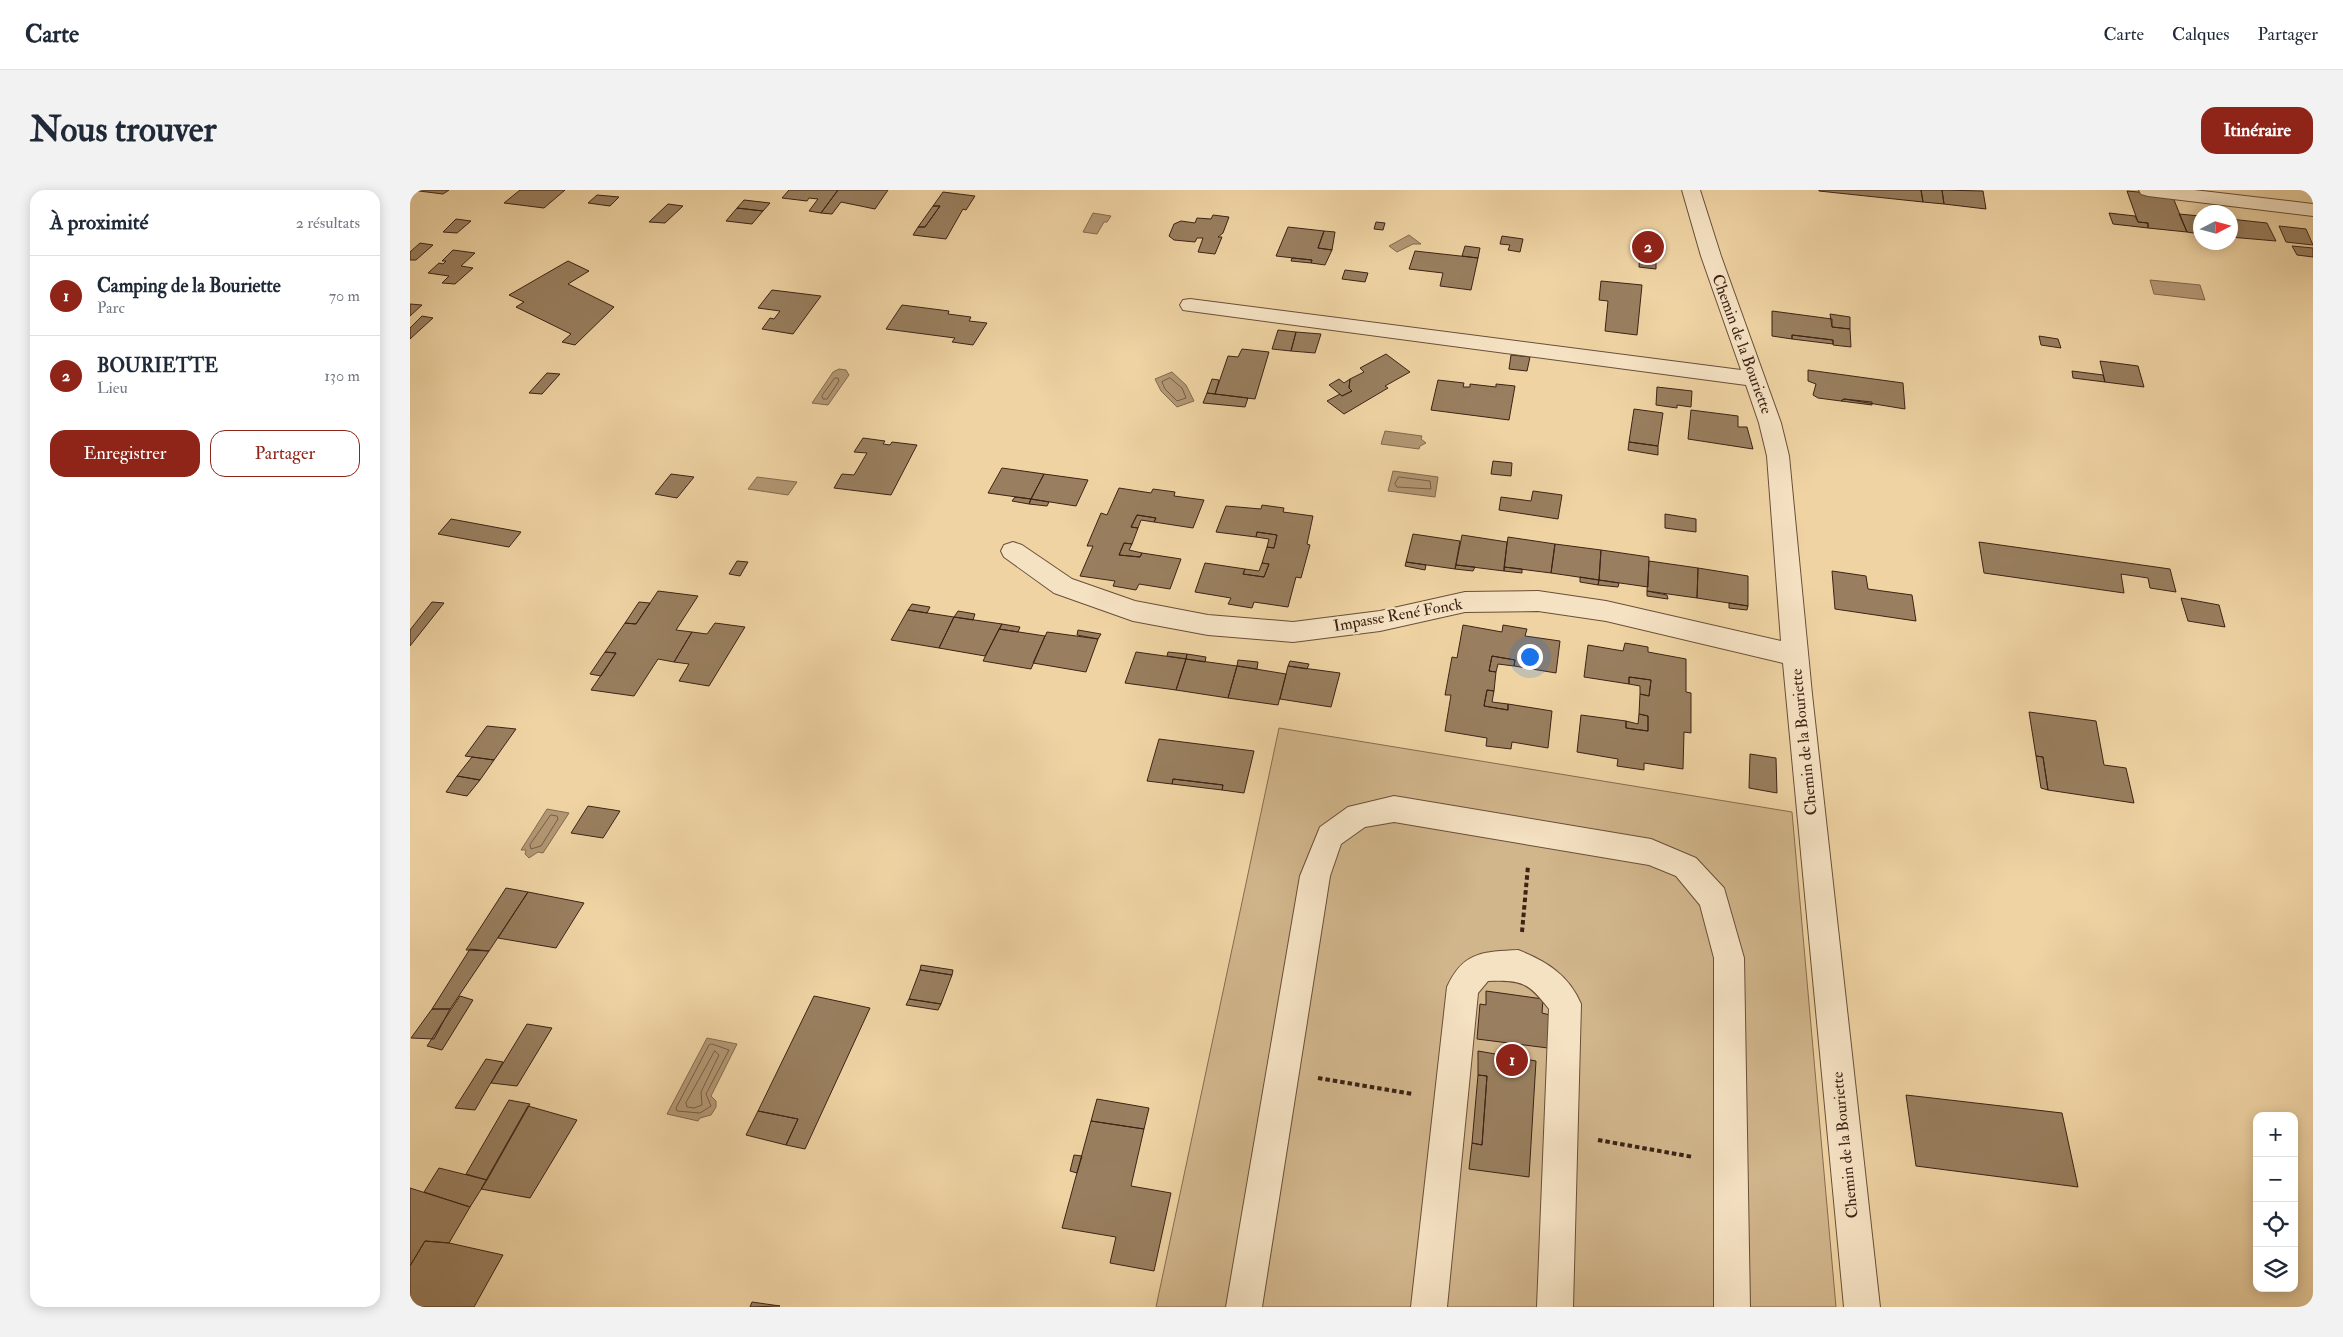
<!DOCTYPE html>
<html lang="fr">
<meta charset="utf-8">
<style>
body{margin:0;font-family:"IM FELL Double Pica",serif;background:#f2f2f3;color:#1f2937}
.controls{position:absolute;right:15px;bottom:15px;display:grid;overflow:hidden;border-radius:10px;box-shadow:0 2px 12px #0003}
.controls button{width:45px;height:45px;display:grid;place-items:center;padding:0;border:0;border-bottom:1px solid #e0e1e3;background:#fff;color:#1f2937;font:25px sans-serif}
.compass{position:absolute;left:1783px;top:15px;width:45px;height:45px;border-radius:50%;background:#fff;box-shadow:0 2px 12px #0003;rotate:84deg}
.you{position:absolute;left:1119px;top:466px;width:18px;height:18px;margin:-12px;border:4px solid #fff;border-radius:50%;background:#1a73e8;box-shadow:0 0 0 8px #1a73e833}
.badge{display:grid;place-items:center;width:32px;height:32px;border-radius:50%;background:#8f2418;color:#fff;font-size:16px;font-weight:700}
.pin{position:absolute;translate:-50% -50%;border:2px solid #fff;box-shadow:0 1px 5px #0006}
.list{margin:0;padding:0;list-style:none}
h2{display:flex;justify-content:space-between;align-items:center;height:65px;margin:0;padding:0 20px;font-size:21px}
h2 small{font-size:16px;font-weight:400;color:#747a83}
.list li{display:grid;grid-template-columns:32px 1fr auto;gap:15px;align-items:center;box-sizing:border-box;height:80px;padding:0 20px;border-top:1px solid #e0e1e3}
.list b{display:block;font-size:19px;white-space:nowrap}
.list p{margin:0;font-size:16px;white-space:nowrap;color:#747a83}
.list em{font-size:16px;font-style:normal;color:#747a83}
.actions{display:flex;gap:10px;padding:15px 20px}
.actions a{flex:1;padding:11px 0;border:1px solid #8f2418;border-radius:15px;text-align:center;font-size:18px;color:#8f2418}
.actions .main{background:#8f2418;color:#fff}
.icon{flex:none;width:28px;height:28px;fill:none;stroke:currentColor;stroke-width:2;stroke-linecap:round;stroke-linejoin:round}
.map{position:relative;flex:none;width:1903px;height:1117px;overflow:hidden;border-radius:15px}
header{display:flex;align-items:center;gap:30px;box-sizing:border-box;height:70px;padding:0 25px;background:#fff;border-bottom:1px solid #e0e1e3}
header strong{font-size:24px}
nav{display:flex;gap:28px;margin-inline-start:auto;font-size:18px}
.intro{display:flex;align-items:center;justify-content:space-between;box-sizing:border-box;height:120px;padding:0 30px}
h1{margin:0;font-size:35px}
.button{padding:12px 22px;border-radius:15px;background:#8f2418;color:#fff;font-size:18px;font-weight:700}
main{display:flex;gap:30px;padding:0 30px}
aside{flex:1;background:#fff;border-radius:15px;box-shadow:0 2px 12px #0003}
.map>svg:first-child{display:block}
</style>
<header>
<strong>Carte</strong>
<nav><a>Carte</a><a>Calques</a><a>Partager</a></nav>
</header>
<div class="intro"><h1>Nous trouver</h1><a class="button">Itinéraire</a></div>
<main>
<aside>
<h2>À proximité<small>2 résultats</small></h2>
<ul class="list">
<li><span class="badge">1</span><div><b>Camping de la Bouriette</b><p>Parc</p></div><em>70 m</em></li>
<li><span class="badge">2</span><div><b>BOURIETTE</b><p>Lieu</p></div><em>130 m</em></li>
</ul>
<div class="actions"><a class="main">Enregistrer</a><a>Partager</a></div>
</aside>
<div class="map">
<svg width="1903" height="1117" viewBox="0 0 1903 1117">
<rect width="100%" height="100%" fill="#efd3a3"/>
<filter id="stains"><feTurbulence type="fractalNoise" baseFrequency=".004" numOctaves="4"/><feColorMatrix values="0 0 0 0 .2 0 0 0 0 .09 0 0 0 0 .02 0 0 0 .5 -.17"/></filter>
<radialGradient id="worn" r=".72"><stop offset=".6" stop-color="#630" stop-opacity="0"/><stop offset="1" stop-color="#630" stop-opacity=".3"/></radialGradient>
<path fill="#d1b58b" stroke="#866c50" d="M 869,538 L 1382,622 L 1426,1117 L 746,1117 Z"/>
<path fill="#b29773" stroke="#83694d" d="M 683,23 L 701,26 L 697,32 L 694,32 L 687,44 L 673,42 Z
M 999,45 L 1011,54 L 1003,54 L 987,62 L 979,56 Z
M 1740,90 L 1790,95 L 1795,110 L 1744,104 Z
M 429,179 L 436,180 L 439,185 L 418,215 L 402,213 L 423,182 Z
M 762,182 L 776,195 L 784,211 L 767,217 L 751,201 L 745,189 Z
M 975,241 L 1012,246 L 1011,249 L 1016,253 L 1010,256 L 1009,259 L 971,254 Z
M 983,281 L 1028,287 L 1025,307 L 978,301 Z
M 347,287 L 387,292 L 378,305 L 338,299 Z
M 137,619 L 159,623 L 133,663 L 128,662 L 119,668 L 115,664 L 116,660 L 111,660 Z
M 297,848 L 327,854 L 301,906 L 306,911 L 306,917 L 301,925 L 290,928 L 288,931 L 257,924 Z"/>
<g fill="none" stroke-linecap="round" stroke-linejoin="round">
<path stroke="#775d44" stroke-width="1" d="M 425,188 L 428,188 L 429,191 L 417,209 L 413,209 L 412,206 Z
M 760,188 L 772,198 L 776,208 L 767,211 L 755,199 L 752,192 Z
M 989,287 L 1020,291 L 1021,299 L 987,297 L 985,294 Z
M 141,625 L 147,626 L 148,629 L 131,656 L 121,659 L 120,655 Z
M 302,854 L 319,860 L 296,904 L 301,916 L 290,923 L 267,921 L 266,918 L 299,855 Z
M 305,861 L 309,865 L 291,902 L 292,915 L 284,918 L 277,917 L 276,913 Z"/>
</g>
<path fill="#997f5f" stroke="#3c2315" d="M 1,0 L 39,0 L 33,4 Z
M 110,0 L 155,0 L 134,18 L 94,13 Z
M 379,0 L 428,0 L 411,23 L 399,21 L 408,9 L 399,8 L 397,11 L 372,8 Z
M 428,0 L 478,0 L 465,19 L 431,12 L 422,24 L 411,23 Z
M 1409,0 L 1511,0 L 1513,12 L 1409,1 Z
M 1511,0 L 1532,0 L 1534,14 L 1513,12 Z
M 1532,0 L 1573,1 L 1576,19 L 1534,14 Z
M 1717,1 L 1762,5 L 1777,42 L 1738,38 L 1738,33 L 1728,32 Z
M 533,2 L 565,6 L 556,20 L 553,19 L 536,49 L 503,45 L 508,37 L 515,37 L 530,16 L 523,16 Z
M 187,5 L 209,7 L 200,16 L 178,13 Z
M 334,10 L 360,13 L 353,21 L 327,18 Z
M 258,14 L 273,16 L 255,33 L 239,32 Z
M 523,16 L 530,16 L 515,37 L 508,37 Z
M 327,18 L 353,21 L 342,34 L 316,31 Z
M 1699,23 L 1725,26 L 1728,32 L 1738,33 L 1738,38 L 1703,34 Z
M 1769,24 L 1790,26 L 1790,44 L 1777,42 Z
M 803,25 L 819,27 L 813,43 L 808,47 L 812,47 L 805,64 L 788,62 L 793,48 L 787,48 L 785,52 L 764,50 L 759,46 L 764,34 L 771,31 L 785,33 L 787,28 L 801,29 Z
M 46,29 L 61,31 L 47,43 L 33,42 Z
M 1820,29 L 1857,33 L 1866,51 L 1820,47 Z
M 966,32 L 975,33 L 973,40 L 964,39 Z
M 1869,36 L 1896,39 L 1903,55 L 1876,52 Z
M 878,37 L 914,41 L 908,58 L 922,60 L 915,75 L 901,73 L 902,70 L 866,66 Z
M 914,41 L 925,42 L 922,60 L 908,58 Z
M 1092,46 L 1113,49 L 1110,62 L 1098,60 L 1100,55 L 1090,54 Z
M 1231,52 L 1247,53 L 1246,63 L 1230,61 Z
M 10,53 L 23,55 L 6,70 L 0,70 L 0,62 Z
M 1055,56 L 1070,58 L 1068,68 L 1052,66 Z
M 1882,56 L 1903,58 L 1903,67 L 1887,65 Z
M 43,60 L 65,63 L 51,76 L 63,78 L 45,94 L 32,93 L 39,86 L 18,83 L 29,73 L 33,74 L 36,71 L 32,71 Z
M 1005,61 L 1068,68 L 1061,100 L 1030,96 L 1033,83 L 999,79 Z
M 1230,61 L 1246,63 L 1246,79 L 1229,77 Z
M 882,68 L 902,70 L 901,73 L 881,71 Z
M 158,71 L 179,81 L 158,94 L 204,117 L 165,155 L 152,152 L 161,144 L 106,117 L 114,112 L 99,105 Z
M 935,80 L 958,83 L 955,92 L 932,89 Z
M 1191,91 L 1232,95 L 1227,145 L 1195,141 L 1198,111 L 1189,110 Z
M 362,100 L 411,106 L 383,144 L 352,139 L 360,128 L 364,129 L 370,121 L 348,118 Z
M 0,114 L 12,115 L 0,126 Z
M 492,115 L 539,121 L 538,124 L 561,127 L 559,131 L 577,133 L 563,155 L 542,152 L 545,148 L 476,139 Z
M 1362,121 L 1422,129 L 1422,137 L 1440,139 L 1441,157 L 1423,155 L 1423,150 L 1382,145 L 1382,149 L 1362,146 Z
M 1420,124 L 1440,127 L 1440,139 L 1422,137 Z
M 12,126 L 23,128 L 0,149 L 0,138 Z
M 868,140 L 886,142 L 881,161 L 862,159 Z
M 886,142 L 911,144 L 905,163 L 881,161 Z
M 1382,145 L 1423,150 L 1423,154 L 1382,149 Z
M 1629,146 L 1648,149 L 1651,158 L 1631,155 Z
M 832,159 L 859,162 L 845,209 L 805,204 L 818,166 L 828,167 Z
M 976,164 L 1000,182 L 975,196 L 978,198 L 934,224 L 917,211 L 930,204 L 932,206 L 942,201 L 939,198 L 940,189 L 954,182 L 950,178 Z
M 1101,165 L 1120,167 L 1117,181 L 1099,179 Z
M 1690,171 L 1728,176 L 1734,197 L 1695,192 Z
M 1398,180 L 1493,193 L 1495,219 L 1434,209 L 1431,211 L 1408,208 L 1403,205 L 1406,194 L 1398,191 Z
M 1662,181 L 1693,185 L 1695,192 L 1663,188 Z
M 137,183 L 150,184 L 132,204 L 119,203 Z
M 802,189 L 809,190 L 805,204 L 797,203 Z
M 929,189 L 934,193 L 940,189 L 939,198 L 942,201 L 932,206 L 919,195 Z
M 1028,190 L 1054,193 L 1053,197 L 1060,197 L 1060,194 L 1086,197 L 1086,194 L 1105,196 L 1099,230 L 1021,220 Z
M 1247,197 L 1282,201 L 1281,217 L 1267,215 L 1267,218 L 1246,215 Z
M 797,203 L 805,204 L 838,208 L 835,217 L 793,213 Z
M 1434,209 L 1462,212 L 1462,215 L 1431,211 Z
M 1224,219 L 1253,223 L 1248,256 L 1219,252 Z
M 1281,220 L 1328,226 L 1328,237 L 1337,237 L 1343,259 L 1278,249 Z
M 453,248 L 475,251 L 473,254 L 480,255 L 482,252 L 507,255 L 481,305 L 424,298 L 432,284 L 444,285 L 457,263 L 444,262 Z
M 1219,252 L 1248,256 L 1248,265 L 1218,260 Z
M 1083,271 L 1102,273 L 1101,286 L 1081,284 Z
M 592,278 L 634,284 L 621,309 L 578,303 Z
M 261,284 L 284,287 L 267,308 L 245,304 Z
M 634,284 L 678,290 L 666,316 L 621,309 Z
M 709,298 L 741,303 L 743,299 L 765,302 L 764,306 L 794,310 L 783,338 L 744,332 L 746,328 L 727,325 L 721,337 L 728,338 L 722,354 L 714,353 L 709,365 L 730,367 L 732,363 L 771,369 L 760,399 L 729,394 L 726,400 L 703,396 L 705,391 L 670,386 L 683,356 L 677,356 L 691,323 L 697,325 Z
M 1123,301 L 1152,305 L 1148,329 L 1089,320 L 1091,307 L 1121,311 Z
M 605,307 L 621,309 L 619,314 L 602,311 Z
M 621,309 L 639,312 L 637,316 L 619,314 Z
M 852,315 L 874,318 L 873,322 L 903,326 L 897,354 L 900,355 L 891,388 L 886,387 L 878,417 L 844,412 L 842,418 L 818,414 L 821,408 L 785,402 L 795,373 L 835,379 L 833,384 L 854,387 L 859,374 L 852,373 L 857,357 L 864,358 L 867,345 L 847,342 L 846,347 L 806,342 L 816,316 L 851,319 Z
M 1255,324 L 1286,329 L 1286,342 L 1255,338 Z
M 727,325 L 746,328 L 744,332 L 731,330 L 728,338 L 721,337 Z
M 41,329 L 111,342 L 99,357 L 28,344 Z
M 847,342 L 867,345 L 864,358 L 857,357 L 859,349 L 846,347 Z
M 1003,344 L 1050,351 L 1045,379 L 996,372 Z
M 1052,345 L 1097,352 L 1094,381 L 1046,375 Z
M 1098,347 L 1145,354 L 1141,383 L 1094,377 Z
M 1569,352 L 1760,379 L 1766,402 L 1740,398 L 1738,388 L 1711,384 L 1714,403 L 1574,383 Z
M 714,353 L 722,354 L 719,360 L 732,363 L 730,367 L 709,365 Z
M 1145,354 L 1191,360 L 1189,390 L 1141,383 Z
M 1191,360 L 1239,367 L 1238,397 L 1189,390 Z
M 327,371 L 338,372 L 330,386 L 319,384 Z
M 1239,371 L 1288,378 L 1287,408 L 1237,401 Z
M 996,372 L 1016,375 L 1015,380 L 995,376 Z
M 852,373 L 859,374 L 854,387 L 833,384 L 835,379 L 849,381 Z
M 1046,375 L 1065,377 L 1063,381 L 1045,379 Z
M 1094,377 L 1112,379 L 1112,383 L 1094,381 Z
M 1288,378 L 1338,386 L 1338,416 L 1287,408 Z
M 1422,381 L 1456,386 L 1458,399 L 1502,405 L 1506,431 L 1425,419 Z
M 1170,387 L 1189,390 L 1188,395 L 1170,392 Z
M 1189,390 L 1209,393 L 1208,397 L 1188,395 Z
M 248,401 L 288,406 L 266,440 L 282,442 L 264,472 L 248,469 L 224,506 L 181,500 L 206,463 L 195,462 L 215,433 L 226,434 Z
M 1237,401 L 1257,405 L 1258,409 L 1237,406 Z
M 1771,408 L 1809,415 L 1815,437 L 1778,431 Z
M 22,412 L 34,413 L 0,456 L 0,440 Z
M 229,412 L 240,413 L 226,434 L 215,433 Z
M 1319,413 L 1338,416 L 1337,420 L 1319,418 Z
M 502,414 L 520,417 L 517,423 L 498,420 Z
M 498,420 L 544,427 L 529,458 L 481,450 Z
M 548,421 L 565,424 L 563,430 L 544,427 Z
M 544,427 L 592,434 L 575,466 L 529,458 Z
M 305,433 L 335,437 L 299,496 L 269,491 L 279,474 L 264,472 L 282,442 L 297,444 Z
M 592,434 L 610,437 L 608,442 L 589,439 Z
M 1053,435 L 1092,442 L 1093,435 L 1117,439 L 1115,446 L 1150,451 L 1146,483 L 1104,476 L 1105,470 L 1082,466 L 1079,481 L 1086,482 L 1084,501 L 1077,500 L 1074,516 L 1098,520 L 1098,514 L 1142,521 L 1138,558 L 1102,552 L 1101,559 L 1076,556 L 1077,548 L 1035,541 L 1041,505 L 1035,505 L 1042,467 L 1047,468 Z
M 589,439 L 635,446 L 621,479 L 573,471 Z
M 668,440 L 691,444 L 688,449 L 667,445 Z
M 637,442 L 688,449 L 676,482 L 623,473 Z
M 1215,453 L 1238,457 L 1238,462 L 1276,469 L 1276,502 L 1281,503 L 1281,543 L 1274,542 L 1273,579 L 1234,573 L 1234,580 L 1207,576 L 1208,569 L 1167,562 L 1171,525 L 1216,531 L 1216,538 L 1238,541 L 1238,526 L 1229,524 L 1230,504 L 1239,506 L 1241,490 L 1219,487 L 1219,494 L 1174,487 L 1178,455 L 1213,461 Z
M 195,462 L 206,463 L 191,486 L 180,484 Z
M 726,462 L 776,469 L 766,500 L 715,493 Z
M 758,462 L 777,464 L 776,469 L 757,466 Z
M 777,464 L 796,467 L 795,472 L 776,469 Z
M 1082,466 L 1105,470 L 1104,476 L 1088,474 L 1086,482 L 1079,481 Z
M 776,469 L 827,476 L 818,508 L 766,500 Z
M 828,470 L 848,472 L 847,479 L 827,476 Z
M 880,471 L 899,474 L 897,479 L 878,476 Z
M 827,476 L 876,484 L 868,515 L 818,508 Z
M 878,476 L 930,483 L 921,517 L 870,509 Z
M 1219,487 L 1241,490 L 1239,506 L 1230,504 L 1230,496 L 1219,494 Z
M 1077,500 L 1084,501 L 1082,512 L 1098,514 L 1098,520 L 1074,516 Z
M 1619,522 L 1686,531 L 1694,575 L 1716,578 L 1724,613 L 1638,600 L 1633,567 L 1626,566 Z
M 1229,524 L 1238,526 L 1238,541 L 1216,538 L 1216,531 L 1228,534 Z
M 77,536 L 106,539 L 84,570 L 55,566 Z
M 749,549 L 844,561 L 834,603 L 812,600 L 813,595 L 763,589 L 762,594 L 737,591 Z
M 1340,564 L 1366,568 L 1367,603 L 1339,598 Z
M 1626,566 L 1633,567 L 1638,600 L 1631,598 Z
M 62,567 L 84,570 L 70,590 L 47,586 Z
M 47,586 L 70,590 L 57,606 L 36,602 Z
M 763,589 L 813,595 L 812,600 L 762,594 Z
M 178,616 L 210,621 L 193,648 L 161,643 Z
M 96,698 L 118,702 L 79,761 L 56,760 Z
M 118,702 L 174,713 L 146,758 L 88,748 Z
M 60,759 L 79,761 L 40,819 L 22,819 Z
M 511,775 L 543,780 L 542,785 L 510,780 Z
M 510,780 L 542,785 L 531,814 L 499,809 Z
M 1076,801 L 1133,809 L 1132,823 L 1140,825 L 1138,858 L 1067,849 L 1070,814 L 1076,815 Z
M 50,806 L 63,810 L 32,860 L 17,856 Z
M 404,806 L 460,818 L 395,959 L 376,955 L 388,929 L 348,921 Z
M 499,809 L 531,814 L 528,820 L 496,815 Z
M 22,819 L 40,819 L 24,849 L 1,848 Z
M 117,834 L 142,838 L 107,896 L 81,893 Z
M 1068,861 L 1126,871 L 1119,987 L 1059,979 L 1062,953 L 1072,955 L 1077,886 L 1068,885 Z
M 76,869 L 93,872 L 65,920 L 45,918 Z
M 1068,885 L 1077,886 L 1072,955 L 1062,953 Z
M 1496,905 L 1652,923 L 1668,997 L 1506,976 Z
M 687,909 L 739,918 L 734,939 L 681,931 Z
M 99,910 L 120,914 L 77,990 L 56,984 Z
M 118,916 L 167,930 L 120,1008 L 71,999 Z
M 348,921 L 388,929 L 376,955 L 336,945 Z
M 681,931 L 734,939 L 721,996 L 761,1003 L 744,1081 L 700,1073 L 706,1047 L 652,1038 Z
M 664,965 L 672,966 L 667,983 L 660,981 Z
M 29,978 L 77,990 L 60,1017 L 14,1002 Z
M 0,998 L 60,1017 L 39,1053 L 15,1051 L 0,1076 Z
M 15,1051 L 39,1053 L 93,1065 L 64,1117 L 0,1117 L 0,1076 Z
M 342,1112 L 370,1116 L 340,1117 Z"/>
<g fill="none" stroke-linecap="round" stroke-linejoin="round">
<defs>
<path id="minor" d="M 1272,0 L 1290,0 L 1311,66 L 1371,233 L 1379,266 L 1402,504 L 1470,1117 L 1434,1117 L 1373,473 L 1196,431 L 1128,421 L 1055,422 L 970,441 L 883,452 L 798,445 L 723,431 L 644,403 L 594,367 L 591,361 L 594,355 L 603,352 L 612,355 L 662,389 L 725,411 L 798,425 L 883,432 L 970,421 L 1055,402 L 1128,401 L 1196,411 L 1371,451 L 1357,266 L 1349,233 L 1336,195 L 780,121 L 773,120 L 770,115 L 773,110 L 780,109 L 1331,180 L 1291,66 Z
M 1729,0 L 1784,0 L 1903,14 L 1903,26 L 1738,6 L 1731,4 Z
M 984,606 L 1241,649 L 1286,668 L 1314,698 L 1334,768 L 1340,1117 L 1304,1117 L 1304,768 L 1290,715 L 1266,686 L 1239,675 L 984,632 L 955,637 L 931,654 L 920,686 L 852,1117 L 816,1117 L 890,686 L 910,637 L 938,617 Z
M 1108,760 C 1136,771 1159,785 1171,814 L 1163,1117 L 1127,1117 L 1139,819 C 1118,792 1112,790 1078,791 L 1068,803 L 1037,1117 L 1001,1117 L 1037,797 C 1053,761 1074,762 1108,760 Z"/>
</defs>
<use href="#minor" stroke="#694f38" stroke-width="2"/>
<path stroke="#3c2315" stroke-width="4" stroke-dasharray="4.5 3" stroke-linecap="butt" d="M 1112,742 L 1118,676
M 908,888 L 1003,904
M 1188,950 L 1283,967"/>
<use href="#minor" fill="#f5e2c3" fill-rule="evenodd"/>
</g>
<g text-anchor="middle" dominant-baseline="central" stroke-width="4.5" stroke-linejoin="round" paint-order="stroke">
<g font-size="16" fill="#3c2315" stroke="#f5e2c3">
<text transform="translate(1332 154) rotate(70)">Chemin de la Bouriette</text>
<text transform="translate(988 425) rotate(-10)">Impasse René Fonck</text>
<text transform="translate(1394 552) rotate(-96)">Chemin de la Bouriette</text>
<text transform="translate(1435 955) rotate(-96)">Chemin de la Bouriette</text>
</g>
</g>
<rect width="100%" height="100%" filter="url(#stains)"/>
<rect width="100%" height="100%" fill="url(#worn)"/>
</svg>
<div class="controls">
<button>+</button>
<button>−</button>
<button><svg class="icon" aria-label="locate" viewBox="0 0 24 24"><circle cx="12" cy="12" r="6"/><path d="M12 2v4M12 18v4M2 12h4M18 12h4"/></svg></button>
<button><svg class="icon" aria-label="layers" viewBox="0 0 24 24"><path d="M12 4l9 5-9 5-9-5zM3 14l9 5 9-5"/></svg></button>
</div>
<svg class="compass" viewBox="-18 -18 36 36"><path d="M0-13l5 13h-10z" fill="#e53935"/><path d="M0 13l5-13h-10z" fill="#747a83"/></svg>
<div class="you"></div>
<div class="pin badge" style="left:1102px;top:870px">1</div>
<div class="pin badge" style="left:1238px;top:57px">2</div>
</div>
</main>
